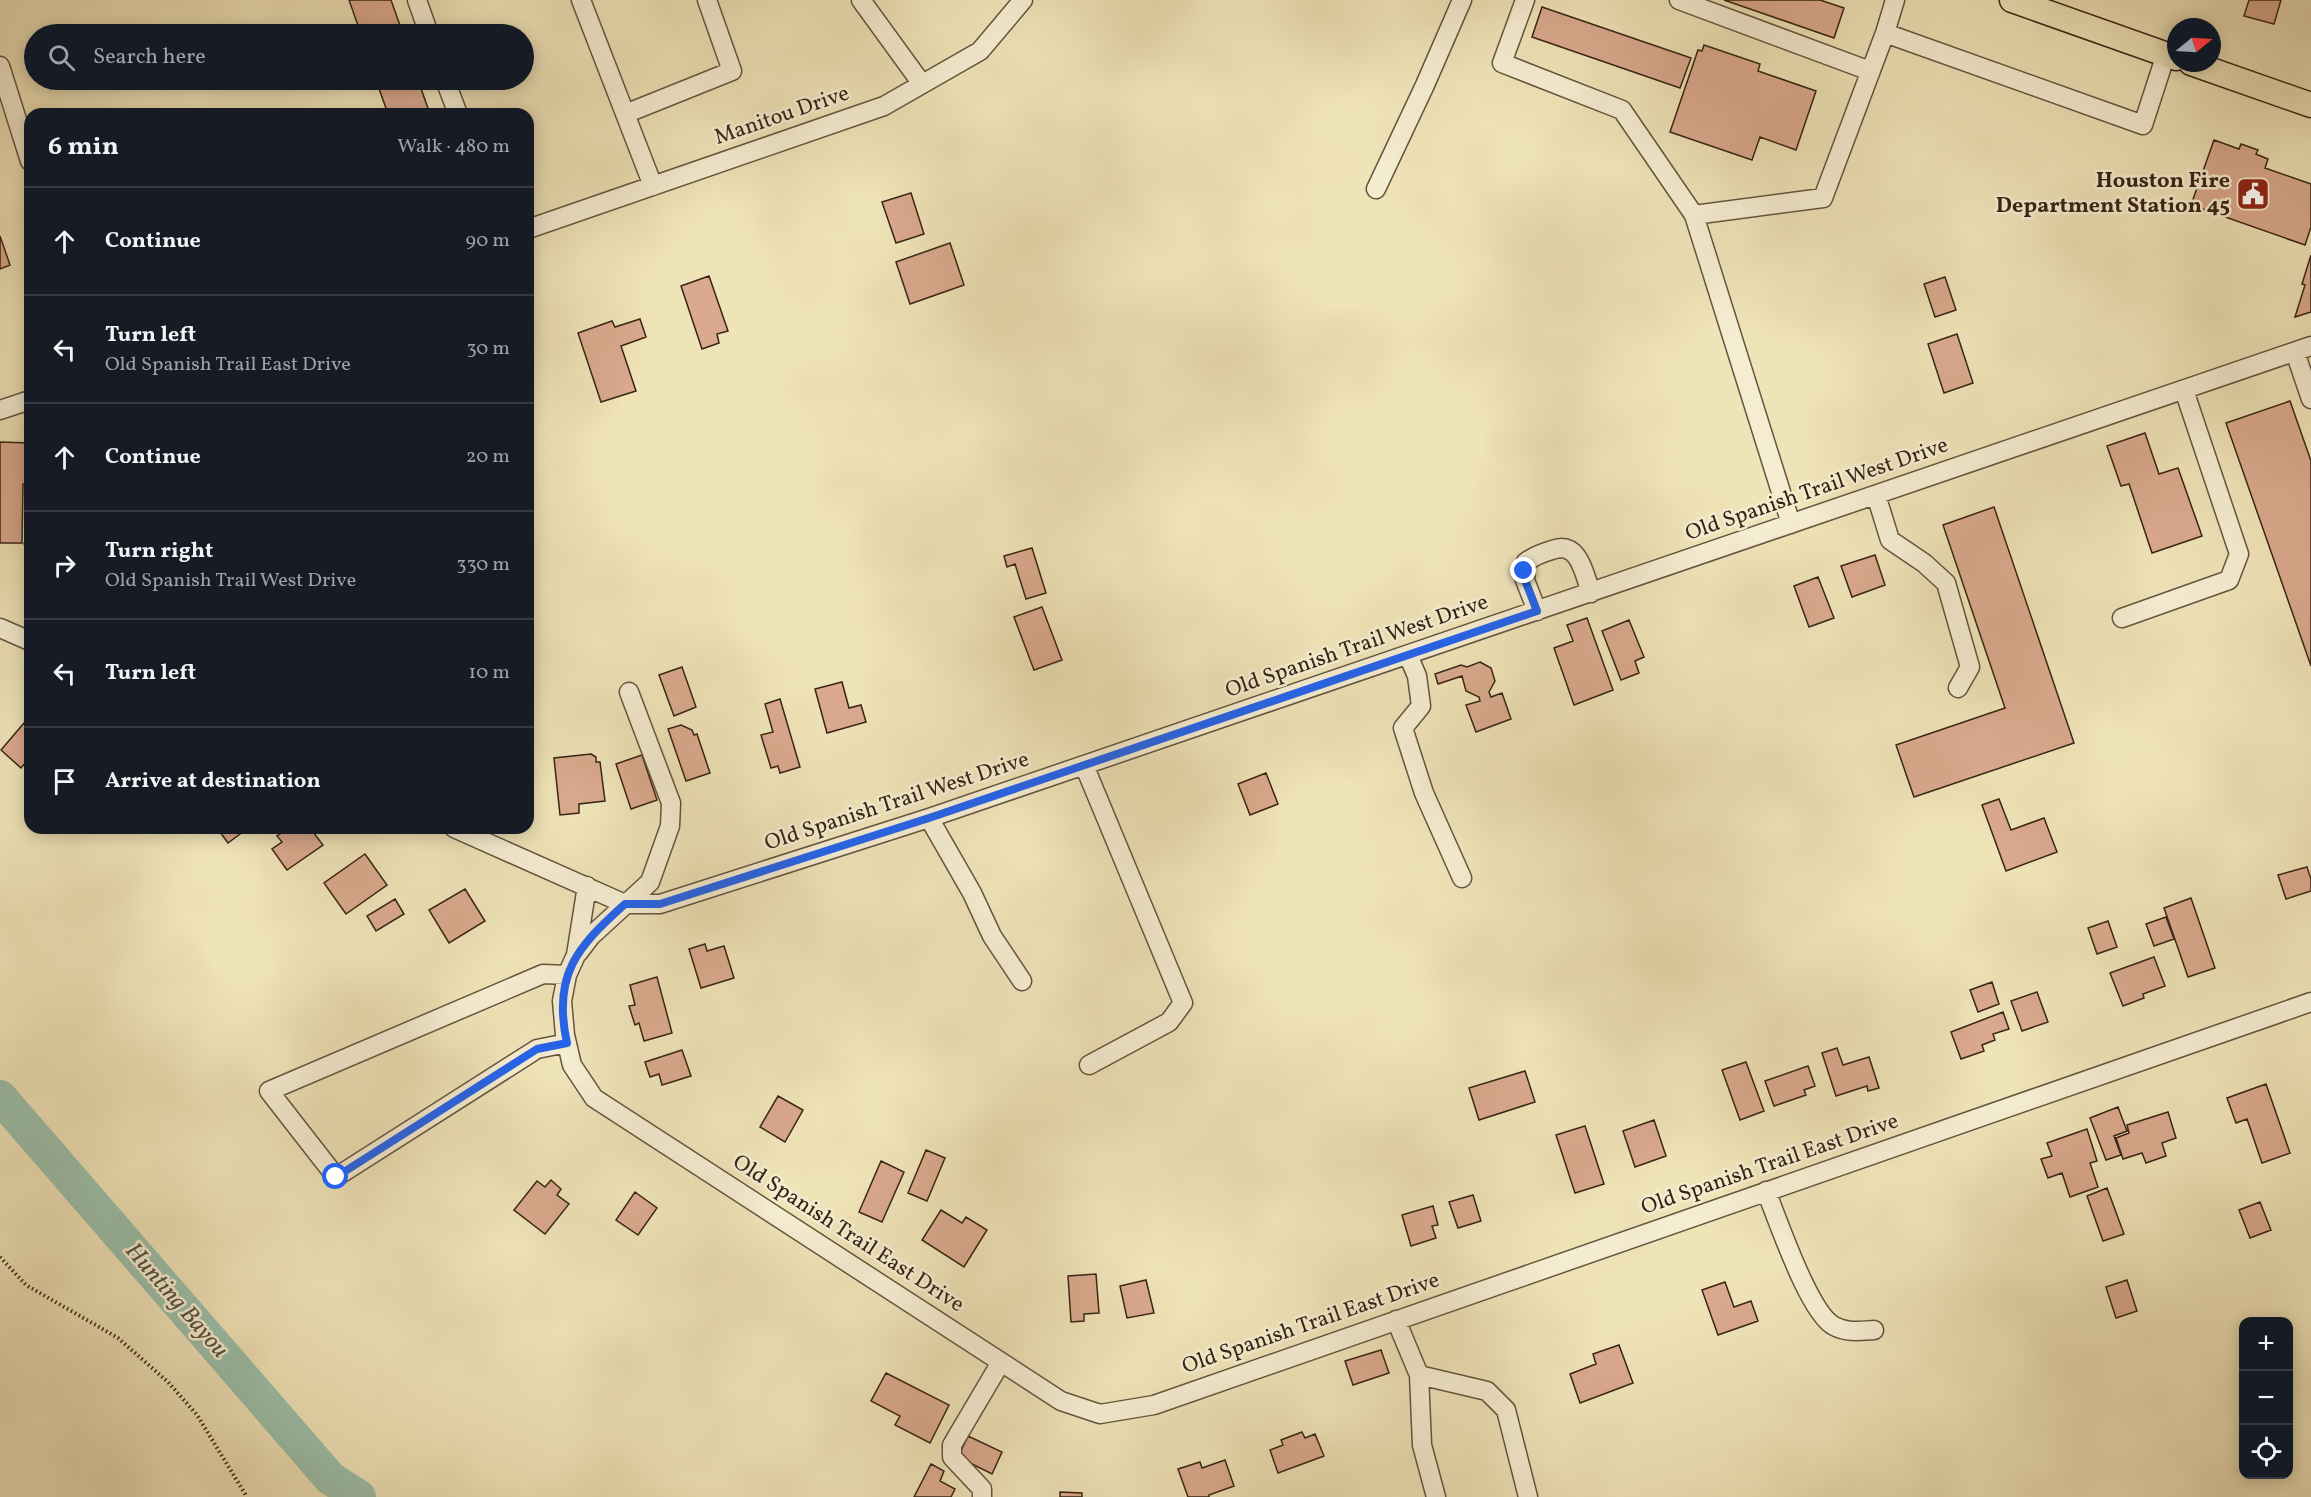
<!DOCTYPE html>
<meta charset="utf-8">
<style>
body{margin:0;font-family:Vollkorn,serif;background:#20242c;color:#f1f3f6}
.controls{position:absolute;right:18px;bottom:18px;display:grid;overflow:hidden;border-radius:12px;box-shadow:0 3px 15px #0003}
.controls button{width:54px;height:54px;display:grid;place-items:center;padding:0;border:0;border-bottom:2px solid #363941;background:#171b24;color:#f1f3f6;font:30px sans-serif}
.compass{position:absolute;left:2167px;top:18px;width:54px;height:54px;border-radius:50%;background:#171b24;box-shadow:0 3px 15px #0003;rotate:72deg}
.stop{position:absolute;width:18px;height:18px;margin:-14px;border:4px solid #2563eb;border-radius:50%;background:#fff}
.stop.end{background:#2563eb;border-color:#fff;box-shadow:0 2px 6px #0008}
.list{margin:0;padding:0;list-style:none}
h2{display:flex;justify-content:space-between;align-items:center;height:78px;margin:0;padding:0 24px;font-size:26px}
h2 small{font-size:20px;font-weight:400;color:#9ea1a6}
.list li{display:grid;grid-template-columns:39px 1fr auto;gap:18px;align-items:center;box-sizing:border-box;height:108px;padding:0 24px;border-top:2px solid #363941}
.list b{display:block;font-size:22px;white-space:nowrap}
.list p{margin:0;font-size:20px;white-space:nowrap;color:#9ea1a6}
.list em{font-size:20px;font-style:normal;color:#9ea1a6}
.icon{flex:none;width:33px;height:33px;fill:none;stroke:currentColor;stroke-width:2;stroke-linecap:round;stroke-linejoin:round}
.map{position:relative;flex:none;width:2311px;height:1497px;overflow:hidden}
.search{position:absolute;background:#171b24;box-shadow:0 3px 15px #0003;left:24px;top:24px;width:510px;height:66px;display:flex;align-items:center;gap:15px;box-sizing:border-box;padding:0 21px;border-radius:33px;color:#9ea1a6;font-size:22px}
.panel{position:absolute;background:#171b24;box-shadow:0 3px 15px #0003;left:24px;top:108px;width:510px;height:726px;border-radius:18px}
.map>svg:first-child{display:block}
</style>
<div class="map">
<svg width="2311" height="1497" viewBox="0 0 2311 1497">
<rect width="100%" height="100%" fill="#efe3b8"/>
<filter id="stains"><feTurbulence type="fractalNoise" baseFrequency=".00333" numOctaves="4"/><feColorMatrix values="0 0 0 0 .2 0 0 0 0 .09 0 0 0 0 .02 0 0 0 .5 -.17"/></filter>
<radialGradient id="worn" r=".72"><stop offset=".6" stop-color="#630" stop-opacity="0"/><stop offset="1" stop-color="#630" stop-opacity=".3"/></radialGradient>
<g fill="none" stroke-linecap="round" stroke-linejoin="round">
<path stroke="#9bbfa9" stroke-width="34" d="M 0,1097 L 330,1478 L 359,1497"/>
</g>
<path fill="#daa98e" stroke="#372415" stroke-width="1.5" d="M 349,0 L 391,0 L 403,34 L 361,34 Z
M 1724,0 L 1820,0 L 1844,8 L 1834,38 Z
M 2249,0 L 2281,0 L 2274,24 L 2244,16 Z
M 1542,7 L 1691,58 L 1680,88 L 1532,37 Z
M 1704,45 L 1760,64 L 1758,71 L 1816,91 L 1796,150 L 1760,137 L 1752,160 L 1670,132 L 1698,50 L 1702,51 Z
M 376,80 L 418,80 L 430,114 L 388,114 Z
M 2214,140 L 2239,149 L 2241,144 L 2258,150 L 2256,154 L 2268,159 L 2265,168 L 2311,184 L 2311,227 L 2305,245 L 2191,205 Z
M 911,193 L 924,234 L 896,243 L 882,202 Z
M 0,236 L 10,265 L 0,269 Z
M 950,243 L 964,285 L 910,304 L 896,262 Z
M 2311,255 L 2311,312 L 2295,317 L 2305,285 L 2302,284 Z
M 709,276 L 728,331 L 717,334 L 719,343 L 702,349 L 681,286 Z
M 1945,277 L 1956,310 L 1935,317 L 1924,284 Z
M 640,319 L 646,337 L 621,346 L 636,391 L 601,402 L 578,333 L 612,321 L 615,327 Z
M 1957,334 L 1973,383 L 1944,393 L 1928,344 Z
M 2290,401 L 2311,461 L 2311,666 L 2226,423 Z
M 2145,433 L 2159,474 L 2178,468 L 2202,536 L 2152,553 L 2129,484 L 2121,486 L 2107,446 Z
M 0,442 L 30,443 L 30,484 L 23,484 L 22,543 L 0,543 Z
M 1994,507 L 2074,743 L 1914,797 L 1896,745 L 2005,708 L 1943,525 Z
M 30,529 L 30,547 L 24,544 Z
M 1032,548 L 1046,593 L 1026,599 L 1015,564 L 1007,567 L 1004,556 Z
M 1875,555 L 1885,585 L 1852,597 L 1841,566 Z
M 1818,577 L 1834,618 L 1809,627 L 1794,586 Z
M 1042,607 L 1062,660 L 1034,670 L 1014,617 Z
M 1587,618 L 1613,690 L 1574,705 L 1554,648 L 1573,641 L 1567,625 Z
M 1629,620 L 1644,657 L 1635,661 L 1639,673 L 1621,680 L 1602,631 Z
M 1480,662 L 1491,668 L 1495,681 L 1489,692 L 1491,697 L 1502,693 L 1511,719 L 1476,732 L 1466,705 L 1480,701 L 1479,697 L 1466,691 L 1462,676 L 1438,684 L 1435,674 L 1461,665 L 1467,667 Z
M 682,667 L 696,707 L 674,716 L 659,675 Z
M 842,682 L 849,708 L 861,705 L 866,722 L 827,733 L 815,689 Z
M 780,699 L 800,767 L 780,773 L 778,766 L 771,768 L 761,735 L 773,732 L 765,704 Z
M 24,723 L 30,728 L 30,757 L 21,768 L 1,750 Z
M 681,725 L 692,730 L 694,735 L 697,734 L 710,773 L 686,781 L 668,729 Z
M 591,754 L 596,757 L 596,762 L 600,762 L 605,801 L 579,804 L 579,813 L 560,815 L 554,758 Z
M 642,755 L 657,800 L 631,809 L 616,764 Z
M 1266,773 L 1278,804 L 1250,815 L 1238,784 Z
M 1999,799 L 2011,830 L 2044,818 L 2057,852 L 2006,871 L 1982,805 Z
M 217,828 L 248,828 L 228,843 Z
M 288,828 L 310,828 L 323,845 L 287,870 L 272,849 L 282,842 L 277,836 Z
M 365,854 L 387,885 L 346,914 L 324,883 Z
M 2307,867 L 2311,879 L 2311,891 L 2286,899 L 2278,875 Z
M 465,889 L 485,921 L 449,943 L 429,910 Z
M 2191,898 L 2215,968 L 2188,977 L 2164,908 Z
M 395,899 L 404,914 L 376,931 L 367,916 Z
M 2166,917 L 2174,939 L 2154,946 L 2146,924 Z
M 2108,921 L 2117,947 L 2097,954 L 2088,928 Z
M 705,944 L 707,951 L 724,946 L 734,978 L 701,988 L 689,949 Z
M 2154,957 L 2165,986 L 2143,994 L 2144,998 L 2123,1006 L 2110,973 Z
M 657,977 L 672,1033 L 644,1041 L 639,1023 L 635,1025 L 629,1006 L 635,1005 L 630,985 Z
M 1992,982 L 1999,1004 L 1978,1012 L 1970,990 Z
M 2037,992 L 2048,1022 L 2022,1031 L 2011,1001 Z
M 2003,1012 L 2009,1029 L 1993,1034 L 1995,1040 L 1982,1045 L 1984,1051 L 1961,1059 L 1951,1032 Z
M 1837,1048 L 1843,1065 L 1869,1057 L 1879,1088 L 1868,1091 L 1867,1086 L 1836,1096 L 1822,1053 Z
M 682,1050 L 691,1076 L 662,1085 L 659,1074 L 650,1077 L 645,1062 Z
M 1746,1062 L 1764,1111 L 1740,1120 L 1722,1070 Z
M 1808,1066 L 1815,1086 L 1804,1090 L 1806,1095 L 1774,1106 L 1765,1081 Z
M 1525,1071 L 1535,1102 L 1479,1120 L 1469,1088 Z
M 2266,1084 L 2290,1153 L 2262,1163 L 2247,1119 L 2236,1123 L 2227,1098 Z
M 778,1096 L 803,1110 L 785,1142 L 760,1127 Z
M 2118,1107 L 2127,1131 L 2114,1136 L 2121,1155 L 2106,1160 L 2090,1118 Z
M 2168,1112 L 2176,1138 L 2162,1143 L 2166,1156 L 2146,1163 L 2142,1153 L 2123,1159 L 2116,1138 L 2129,1133 L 2127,1125 Z
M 1654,1120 L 1666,1156 L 1635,1167 L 1623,1131 Z
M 1585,1126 L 1604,1184 L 1575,1193 L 1556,1135 Z
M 2087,1129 L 2097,1161 L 2090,1163 L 2098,1187 L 2070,1197 L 2062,1173 L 2048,1178 L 2041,1159 L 2052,1156 L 2047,1143 Z
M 926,1150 L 945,1158 L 927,1201 L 908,1193 Z
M 881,1161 L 904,1172 L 882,1222 L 859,1212 Z
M 551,1180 L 561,1189 L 557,1195 L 569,1204 L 545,1234 L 514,1210 L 537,1181 L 545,1187 Z
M 2107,1188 L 2124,1234 L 2103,1241 L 2087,1196 Z
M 635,1192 L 657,1208 L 638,1235 L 616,1220 Z
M 1473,1195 L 1481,1221 L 1458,1228 L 1449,1202 Z
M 2260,1202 L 2271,1230 L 2250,1238 L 2239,1210 Z
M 1433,1206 L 1438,1225 L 1432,1226 L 1436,1238 L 1411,1246 L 1402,1215 Z
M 941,1210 L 962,1223 L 966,1217 L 987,1230 L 964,1267 L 922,1240 Z
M 1096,1274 L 1099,1313 L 1084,1314 L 1084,1321 L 1071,1322 L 1068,1276 Z
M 1146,1280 L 1154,1313 L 1127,1318 L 1120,1286 Z
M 2127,1280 L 2137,1311 L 2116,1318 L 2106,1287 Z
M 1725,1282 L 1734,1307 L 1751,1301 L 1758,1321 L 1718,1335 L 1702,1290 Z
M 1619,1345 L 1633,1383 L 1580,1403 L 1570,1374 L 1596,1364 L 1593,1354 Z
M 1381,1350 L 1389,1373 L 1353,1385 L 1345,1361 Z
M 886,1373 L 949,1405 L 930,1443 L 895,1425 L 900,1416 L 871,1401 Z
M 1302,1432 L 1305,1438 L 1315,1434 L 1324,1456 L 1278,1473 L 1270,1450 L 1283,1445 L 1281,1440 Z
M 968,1436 L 1002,1452 L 992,1474 L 958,1457 Z
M 1225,1460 L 1234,1486 L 1209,1495 L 1209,1497 L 1188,1497 L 1178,1469 L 1200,1462 L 1202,1468 Z
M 931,1464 L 944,1471 L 940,1481 L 955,1489 L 951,1497 L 914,1497 Z
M 1060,1492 L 1082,1493 L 1082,1497 L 1060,1497 Z"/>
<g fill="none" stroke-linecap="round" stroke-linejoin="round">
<defs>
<path id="minor" d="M 417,0 L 429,34
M 581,0 L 653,186
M 861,0 L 922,84
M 1525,0 L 1502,63 L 1622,110 L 1694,215
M 1679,0 L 1870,71
M 1895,0 L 1885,33 L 2143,125 L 2166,54
M 0,66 L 30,161
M 445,80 L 458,114
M 625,114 L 732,71 L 707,0
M 1376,189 L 1425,85 L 1462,0
M 528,229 L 884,106 L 980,51 L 1023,0
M 2295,352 L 2311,399
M 0,410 L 30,400
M 1876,495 L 1890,540 L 1924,563 L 1946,583 L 1970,667 L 1958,688
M 1791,524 L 1694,215 L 1823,198 L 1885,33
M 1537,611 L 1525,580 L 1526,562 C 1534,556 1542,553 1552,550 C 1579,540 1584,573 1591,593
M 2122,618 L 2229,580 L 2239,554 L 2184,390
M 0,628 L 30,641
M 1408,655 L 1417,676 L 1421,706 L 1403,728 L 1424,793 L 1462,878
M 1084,765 L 1183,1003 L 1169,1022 L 1089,1065
M 929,818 L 972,893 L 992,936 L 1022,981
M 454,828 L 625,904 L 660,904 L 929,818 L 2311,346
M 587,886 L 576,955 L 567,975 L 562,1001 L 565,1035 L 572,1065 L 594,1098 L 1061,1401 L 1100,1414 L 1154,1405 L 2311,1002
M 578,953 L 591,936 L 650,882 L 670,826 L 671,803 L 629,692
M 567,1043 L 537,1049 L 336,1177 L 269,1091 L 543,974 L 567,975
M 1766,1191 C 1778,1220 1809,1313 1834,1326 C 1847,1333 1860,1331 1874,1330
M 1396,1320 L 1419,1375 L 1422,1445 L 1436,1497
M 1419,1375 L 1487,1391 L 1506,1410 L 1528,1497
M 982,1497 L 982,1489 L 952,1457 L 952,1445 L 1001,1362"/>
<path id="major" d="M 2012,0 L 2176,58
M 2191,63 L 2311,105"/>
</defs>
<use href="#minor" stroke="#65543e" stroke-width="21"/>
<use href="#major" stroke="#372415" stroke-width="27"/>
<path stroke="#372415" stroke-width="4" stroke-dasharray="1.5 3" stroke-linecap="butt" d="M 0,1257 L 26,1285 L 118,1338 L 168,1382 L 197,1415 L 247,1497"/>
<use href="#minor" stroke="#f5edd1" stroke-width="18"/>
<use href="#major" stroke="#efe3b8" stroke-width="24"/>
</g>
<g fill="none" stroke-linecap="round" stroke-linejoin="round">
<path stroke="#2563eb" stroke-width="8" d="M 336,1177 L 537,1049 L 567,1043 C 552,975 577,947 625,904 L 660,904 L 929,818 L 1537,611 L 1525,580 L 1524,571"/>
</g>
<defs>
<symbol id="civic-square" viewBox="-11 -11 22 22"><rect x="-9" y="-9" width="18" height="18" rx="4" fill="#8f2418" stroke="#f5edd1"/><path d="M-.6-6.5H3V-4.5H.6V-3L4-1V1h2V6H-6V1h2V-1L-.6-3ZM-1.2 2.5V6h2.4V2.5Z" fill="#fff"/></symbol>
</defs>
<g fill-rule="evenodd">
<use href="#civic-square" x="2234" y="175" width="38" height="38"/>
</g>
<g text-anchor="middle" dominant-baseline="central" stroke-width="5" stroke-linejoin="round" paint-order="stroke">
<g font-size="22" fill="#372415" stroke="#f5edd1">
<text transform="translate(782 116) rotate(-19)">Manitou Drive</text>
<text transform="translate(1817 490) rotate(-19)">Old Spanish Trail West Drive</text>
<text transform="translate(1357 647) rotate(-19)">Old Spanish Trail West Drive</text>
<text transform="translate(897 802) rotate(-18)">Old Spanish Trail West Drive</text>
<text transform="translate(1770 1165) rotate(-19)">Old Spanish Trail East Drive</text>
<text transform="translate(848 1234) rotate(33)">Old Spanish Trail East Drive</text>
<text transform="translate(1311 1324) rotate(-19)">Old Spanish Trail East Drive</text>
</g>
<g font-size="22" font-weight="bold" fill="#372415" stroke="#f5edd1" text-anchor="end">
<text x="2230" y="181">Houston Fire<tspan x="2230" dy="25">Department Station 45</tspan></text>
</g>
<g font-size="24" font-style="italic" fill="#555241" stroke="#f5edd1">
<text transform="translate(176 1301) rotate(49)">Hunting Bayou</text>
</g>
</g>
<rect width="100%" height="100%" filter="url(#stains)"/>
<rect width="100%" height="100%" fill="url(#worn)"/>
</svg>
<div class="controls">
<button>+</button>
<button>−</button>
<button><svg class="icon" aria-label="locate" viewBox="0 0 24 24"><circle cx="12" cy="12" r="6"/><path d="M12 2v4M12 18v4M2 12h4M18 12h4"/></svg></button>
</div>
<svg class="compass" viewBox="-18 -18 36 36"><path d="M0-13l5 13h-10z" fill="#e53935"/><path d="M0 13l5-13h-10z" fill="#9ea1a6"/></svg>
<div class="stop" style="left:336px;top:1177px"></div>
<div class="stop end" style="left:1524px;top:571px"></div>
<div class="search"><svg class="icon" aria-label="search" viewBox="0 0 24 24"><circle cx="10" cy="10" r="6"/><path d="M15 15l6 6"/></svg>Search here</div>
<section class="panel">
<h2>6 min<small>Walk · 480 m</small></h2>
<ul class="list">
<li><svg class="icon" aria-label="ahead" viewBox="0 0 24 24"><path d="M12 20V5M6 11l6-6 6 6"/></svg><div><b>Continue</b></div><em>90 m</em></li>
<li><svg class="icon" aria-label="left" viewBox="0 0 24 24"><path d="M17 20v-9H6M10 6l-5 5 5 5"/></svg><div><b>Turn left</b><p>Old Spanish Trail East Drive</p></div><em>30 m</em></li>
<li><svg class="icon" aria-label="ahead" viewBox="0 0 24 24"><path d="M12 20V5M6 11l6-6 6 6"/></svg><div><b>Continue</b></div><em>20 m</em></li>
<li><svg class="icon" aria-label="right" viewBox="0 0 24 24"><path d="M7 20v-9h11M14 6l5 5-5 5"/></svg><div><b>Turn right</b><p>Old Spanish Trail West Drive</p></div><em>330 m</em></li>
<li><svg class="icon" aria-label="left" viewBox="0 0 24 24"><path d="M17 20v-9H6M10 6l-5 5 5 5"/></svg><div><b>Turn left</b></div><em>10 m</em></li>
<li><svg class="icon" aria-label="arrive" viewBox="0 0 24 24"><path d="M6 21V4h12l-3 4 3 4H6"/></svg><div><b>Arrive at destination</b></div></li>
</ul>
</section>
</div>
